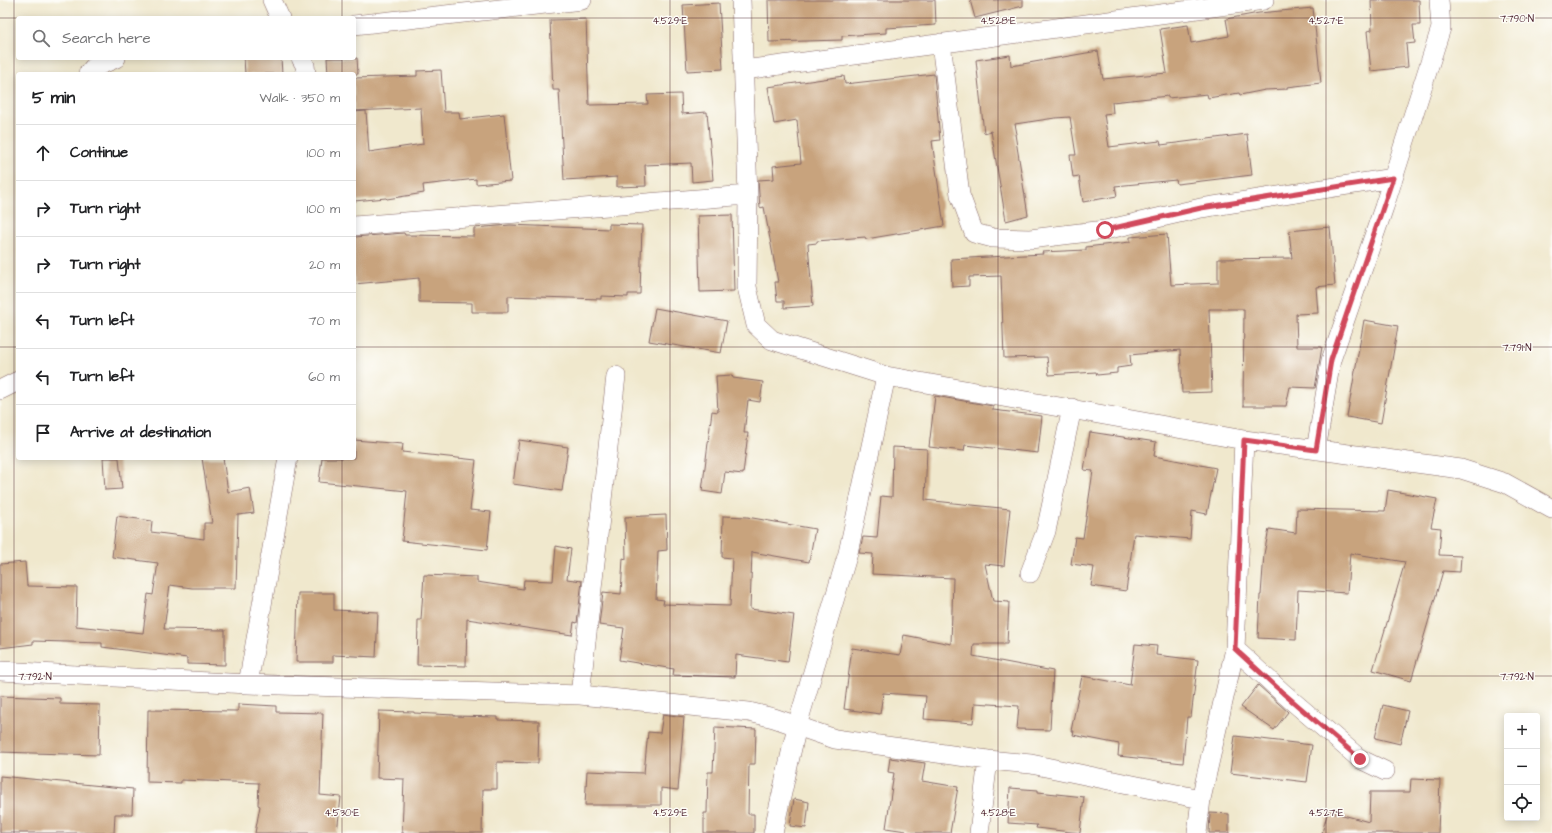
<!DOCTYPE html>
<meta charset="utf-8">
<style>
body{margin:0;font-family:"Architects Daughter",sans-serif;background:#f2f2f2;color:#202124}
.controls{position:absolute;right:12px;bottom:12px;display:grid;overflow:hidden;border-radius:4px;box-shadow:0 2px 10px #0003}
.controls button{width:36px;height:36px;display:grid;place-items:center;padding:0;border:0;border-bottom:1px solid #e0e0e0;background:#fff;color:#202124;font:20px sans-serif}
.stop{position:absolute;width:12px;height:12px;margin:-9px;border:3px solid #d1495b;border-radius:50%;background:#fff}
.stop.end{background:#d1495b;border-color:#fff;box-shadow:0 1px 4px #0008}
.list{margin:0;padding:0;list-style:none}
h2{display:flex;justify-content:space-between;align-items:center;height:52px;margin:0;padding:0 16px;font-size:17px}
h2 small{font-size:13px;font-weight:400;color:#757577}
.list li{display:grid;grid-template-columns:26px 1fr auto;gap:12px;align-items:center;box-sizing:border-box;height:56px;padding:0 16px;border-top:1px solid #e0e0e0}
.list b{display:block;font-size:15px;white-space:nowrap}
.list em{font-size:13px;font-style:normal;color:#757577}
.icon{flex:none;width:22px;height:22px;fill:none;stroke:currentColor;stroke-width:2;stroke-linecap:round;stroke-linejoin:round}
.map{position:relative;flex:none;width:1552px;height:833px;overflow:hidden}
.search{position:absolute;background:#fff;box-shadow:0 2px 10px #0003;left:16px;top:16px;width:340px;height:44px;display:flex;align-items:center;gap:10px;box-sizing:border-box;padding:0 14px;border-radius:4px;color:#757577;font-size:15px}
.panel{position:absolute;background:#fff;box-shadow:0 2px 10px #0003;left:16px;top:72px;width:340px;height:388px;border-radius:4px}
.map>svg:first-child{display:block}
</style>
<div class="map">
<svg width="1552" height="833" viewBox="0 0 1552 833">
<rect width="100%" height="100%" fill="#fdfcf7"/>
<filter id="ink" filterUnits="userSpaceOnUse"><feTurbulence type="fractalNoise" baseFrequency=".025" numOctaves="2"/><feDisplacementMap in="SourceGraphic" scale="8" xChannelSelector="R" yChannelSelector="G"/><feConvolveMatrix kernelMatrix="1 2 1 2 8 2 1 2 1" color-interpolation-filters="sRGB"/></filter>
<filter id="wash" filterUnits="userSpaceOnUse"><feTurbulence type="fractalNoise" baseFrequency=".012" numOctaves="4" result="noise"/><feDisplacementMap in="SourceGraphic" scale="16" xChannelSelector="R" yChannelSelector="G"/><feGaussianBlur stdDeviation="0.9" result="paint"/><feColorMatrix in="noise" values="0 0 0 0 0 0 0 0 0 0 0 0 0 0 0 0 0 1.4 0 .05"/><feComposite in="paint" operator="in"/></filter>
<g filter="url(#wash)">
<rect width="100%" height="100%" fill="#f0e8cd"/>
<g id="blocks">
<path fill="#c8a37d" d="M 768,0 L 935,0 L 936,25 L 886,28 L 886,33 L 842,36 L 842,40 L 769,42 Z
M 970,0 L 1023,0 L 1023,6 L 975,18 Z
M 1371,0 L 1419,0 L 1420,25 L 1413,25 L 1415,43 L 1406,44 L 1408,67 L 1371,71 L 1367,31 L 1372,30 Z
M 719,3 L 723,69 L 687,71 L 683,5 Z
M 1313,8 L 1321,83 L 1287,87 L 1287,89 L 1265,90 L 1240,95 L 1239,93 L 1208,98 L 1207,94 L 1168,98 L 1168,96 L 1112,102 L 1113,113 L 1104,114 L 1109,147 L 1160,141 L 1161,145 L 1247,134 L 1252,175 L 1177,184 L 1176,180 L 1115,186 L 1117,196 L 1083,202 L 1079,176 L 1073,177 L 1070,155 L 1076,155 L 1070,117 L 1055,118 L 1015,124 L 1017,134 L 1015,134 L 1028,215 L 1006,221 L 991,131 L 984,133 L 976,60 L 1010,55 L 1011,66 L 1098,51 L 1103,79 L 1167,73 L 1160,29 L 1188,25 L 1191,43 L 1229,36 L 1226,19 L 1259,13 Z
M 586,19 L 589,105 L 648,104 L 647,95 L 681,94 L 682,114 L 707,112 L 713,180 L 692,182 L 691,163 L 645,165 L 646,186 L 617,187 L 617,177 L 564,180 L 559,90 L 553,90 L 550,20 Z
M 244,58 L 281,58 L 282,74 L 245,74 Z
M 327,58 L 357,58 L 358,74 L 328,74 Z
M 441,70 L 444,112 L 459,112 L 460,119 L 504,114 L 511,181 L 476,184 L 476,179 L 423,185 L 424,193 L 387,199 L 386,198 L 354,201 L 354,112 L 366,111 L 369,152 L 423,144 L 421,108 L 354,111 L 354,78 L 417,76 L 417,71 Z
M 934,74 L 940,140 L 932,141 L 944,226 L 866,239 L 865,237 L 817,241 L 817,243 L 808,244 L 813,306 L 784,308 L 784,301 L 777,301 L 775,282 L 778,282 L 764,207 L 760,208 L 758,180 L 774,179 L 773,166 L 801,163 L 797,120 L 774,124 L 768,87 L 844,76 L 845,84 Z
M 732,215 L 734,291 L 700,292 L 698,216 Z
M 609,224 L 642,225 L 640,294 L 628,294 L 628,297 L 601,296 L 601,299 L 508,296 L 508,312 L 472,312 L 472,303 L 419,302 L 419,278 L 354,284 L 354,237 L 404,233 L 405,235 L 474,236 L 474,228 L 510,225 L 609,229 Z
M 1330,227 L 1335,285 L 1316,287 L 1318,313 L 1296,314 L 1297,347 L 1322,347 L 1315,388 L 1290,387 L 1286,406 L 1243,406 L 1244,309 L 1209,309 L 1212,392 L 1182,393 L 1180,350 L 1130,355 L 1131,366 L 1117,368 L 1117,373 L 1097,375 L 1096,372 L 1049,375 L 1047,357 L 1004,358 L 1001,276 L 969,277 L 969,286 L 952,287 L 951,259 L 1043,254 L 1042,252 L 1086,250 L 1086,247 L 1130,242 L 1130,237 L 1167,234 L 1171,285 L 1218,283 L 1218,259 L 1292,258 L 1289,231 Z
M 655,308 L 727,321 L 721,353 L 649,341 Z
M 1364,320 L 1398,326 L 1381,423 L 1347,417 Z
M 732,375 L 733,378 L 763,382 L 760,402 L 748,400 L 744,433 L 748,433 L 743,474 L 725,472 L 722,494 L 702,491 L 712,411 L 718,412 L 716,376 Z
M 935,396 L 993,406 L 993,410 L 1042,416 L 1038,453 L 965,445 L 964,451 L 929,447 Z
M 1090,432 L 1156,442 L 1154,456 L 1216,468 L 1207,514 L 1192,511 L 1190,539 L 1134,534 L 1126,591 L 1091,586 L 1094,567 L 1071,564 L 1075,537 L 1083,538 L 1093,471 L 1084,470 Z
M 354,440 L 403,444 L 402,452 L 476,460 L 470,510 L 491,512 L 487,550 L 402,541 L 407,491 L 319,482 L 322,458 L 354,458 Z
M 519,440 L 568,447 L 562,491 L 513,484 Z
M 893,447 L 927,449 L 925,500 L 1010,509 L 1004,566 L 985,564 L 993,601 L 1009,602 L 1007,644 L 974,644 L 973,656 L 1053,671 L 1050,730 L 1017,729 L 1019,706 L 975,703 L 973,723 L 924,719 L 926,696 L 883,693 L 880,714 L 844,709 L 852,648 L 900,655 L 904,635 L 951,644 L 953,578 L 872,574 L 873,554 L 859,553 L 863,537 L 877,538 L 881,496 L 892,497 Z
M 103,458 L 119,458 L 122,489 L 105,490 Z
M 202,458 L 223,458 L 228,492 L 250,488 L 254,513 L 238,515 L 236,588 L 192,588 L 170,585 L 164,629 L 225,630 L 225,665 L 187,664 L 187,658 L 102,647 L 102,643 L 33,641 L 33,644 L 0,648 L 0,564 L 25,562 L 27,586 L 77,587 L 76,626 L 143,633 L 148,594 L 153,595 L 158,563 L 112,557 L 117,516 L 152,521 L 151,532 L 204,539 L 204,523 L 212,523 Z
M 1388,490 L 1437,499 L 1431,527 L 1441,528 L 1439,555 L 1461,556 L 1460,572 L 1443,571 L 1411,681 L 1373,670 L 1405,562 L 1350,553 L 1347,593 L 1298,590 L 1296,640 L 1258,638 L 1260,595 L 1261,595 L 1264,554 L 1269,529 L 1296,533 L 1297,509 L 1385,511 Z
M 666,515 L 667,550 L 658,551 L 656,599 L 664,600 L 663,604 L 730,606 L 732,558 L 722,557 L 723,516 L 747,517 L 815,529 L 809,562 L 752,552 L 750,609 L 794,615 L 788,662 L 736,655 L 735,677 L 673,675 L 674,669 L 619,660 L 624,628 L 599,625 L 603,592 L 621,594 L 623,558 L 626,559 L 625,517 Z
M 556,546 L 571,549 L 567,579 L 582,581 L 577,623 L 574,622 L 572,635 L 467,619 L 466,666 L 417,665 L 418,620 L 421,620 L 424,575 L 477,577 L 477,582 L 523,589 L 524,580 L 553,581 Z
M 298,593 L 334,593 L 334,610 L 378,612 L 376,657 L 333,655 L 333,662 L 296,662 Z
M 1135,644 L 1157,646 L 1156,655 L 1198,660 L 1191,717 L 1187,717 L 1183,763 L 1118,756 L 1119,744 L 1073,735 L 1074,731 L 1071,731 L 1082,676 L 1130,685 Z
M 1258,685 L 1288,712 L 1274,730 L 1241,707 Z
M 0,696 L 60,698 L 60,704 L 100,705 L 99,755 L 0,752 Z
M 238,704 L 276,706 L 276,712 L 323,713 L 320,795 L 341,797 L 337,833 L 255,833 L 260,806 L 258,805 L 259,783 L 181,780 L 181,783 L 147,782 L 148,710 L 238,711 Z
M 1383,705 L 1408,711 L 1400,744 L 1375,738 Z
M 379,711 L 414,712 L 414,713 L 454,715 L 454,716 L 498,717 L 498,720 L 539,721 L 538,763 L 497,762 L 497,789 L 483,789 L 482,833 L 402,833 L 404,779 L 377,778 Z
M 663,714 L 684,717 L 678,790 L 661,788 L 661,805 L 585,805 L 587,771 L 644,773 L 648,732 L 660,733 Z
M 715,727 L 756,729 L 755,764 L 749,764 L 748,814 L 754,814 L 754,833 L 704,833 L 704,813 L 707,813 L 708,772 L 713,772 Z
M 1235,736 L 1312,745 L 1307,782 L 1230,773 Z
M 890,758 L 925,763 L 922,781 L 958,787 L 950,833 L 905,833 L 906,831 L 886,828 L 894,773 L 888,772 Z
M 0,776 L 133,789 L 132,814 L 115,814 L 114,833 L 0,833 Z
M 1411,779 L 1440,780 L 1438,833 L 1322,833 L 1328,811 L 1369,822 L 1370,792 L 1410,792 Z
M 1010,788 L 1038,790 L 1038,792 L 1084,797 L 1080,833 L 1036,828 L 1037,825 L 1008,823 Z
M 794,799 L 809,802 L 806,828 L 790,826 Z
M 1210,813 L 1229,814 L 1229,833 L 1209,833 Z"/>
</g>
</g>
<g filter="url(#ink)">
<use href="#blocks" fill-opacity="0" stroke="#846564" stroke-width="1"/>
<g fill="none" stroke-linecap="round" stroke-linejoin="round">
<defs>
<path id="minor" d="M 272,0 L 280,18
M 741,0 L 748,195 L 747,287 L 756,325 L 772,340 L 886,376 L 1244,440 L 1461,469 L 1505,483 L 1552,509
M 354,25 L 582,0
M 941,43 L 960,195 L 974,233 L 993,238 L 1030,239 L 1105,230 L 1201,208 L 1393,178
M 301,58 L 305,65 L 306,74
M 744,70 L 1264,0
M 88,74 L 93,68 L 116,58
M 354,226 L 748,195
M 0,390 L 18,381
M 1316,450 L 1331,360 L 1384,207 L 1441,28 L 1439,0
M 1030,573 L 1046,531 L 1072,408
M 1235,649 L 1283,693 L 1360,759 L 1385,771
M 0,671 L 248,684 L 580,695 L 749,712 L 774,718 L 835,739 L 988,760 L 1031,764 L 1201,799
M 248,684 L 288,458
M 580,695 L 616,376
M 773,833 L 797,726 L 848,553 L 886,376
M 979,833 L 988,760
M 1197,833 L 1201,799 L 1235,649 L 1244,440"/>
</defs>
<use href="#minor" stroke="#846564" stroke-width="20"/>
<use href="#minor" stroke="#fff" stroke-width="19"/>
</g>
</g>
<g fill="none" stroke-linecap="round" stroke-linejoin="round" filter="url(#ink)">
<path stroke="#d1495b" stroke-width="5" d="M 1105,230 L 1201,208 L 1393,178 L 1331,360 L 1316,450 L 1244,440 L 1235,649 L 1283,693 L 1360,759"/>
</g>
<path fill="none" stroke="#4a1f2b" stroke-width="1" stroke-opacity="0.45" d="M 14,0 L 14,833M 342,0 L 342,18M 670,0 L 670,833M 998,0 L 998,833M 1326,0 L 1326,833M 0,18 L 18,18M 354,18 L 1552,18M 342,58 L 342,74M 0,347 L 18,347M 354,347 L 1552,347M 342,458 L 342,833M 0,676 L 1552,676"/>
<g font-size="10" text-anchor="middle" fill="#4a1f2b" stroke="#fdfcf7" stroke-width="3" stroke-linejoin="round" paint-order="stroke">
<text x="1517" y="22">7.790°N</text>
<text x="670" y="24">4.529°E</text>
<text x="998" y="24">4.528°E</text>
<text x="1326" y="24">4.527°E</text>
<text x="1517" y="351">7.791°N</text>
<text x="1517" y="680">7.792°N</text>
<text x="35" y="680">7.792°N</text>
<text x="342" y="816">4.530°E</text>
<text x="670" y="816">4.529°E</text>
<text x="998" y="816">4.528°E</text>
<text x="1326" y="816">4.527°E</text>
</g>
</svg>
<div class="controls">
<button>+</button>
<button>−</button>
<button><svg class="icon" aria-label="locate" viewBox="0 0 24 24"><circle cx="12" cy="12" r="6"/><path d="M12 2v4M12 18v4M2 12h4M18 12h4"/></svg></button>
</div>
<div class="stop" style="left:1105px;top:230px"></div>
<div class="stop end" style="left:1360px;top:759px"></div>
<div class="search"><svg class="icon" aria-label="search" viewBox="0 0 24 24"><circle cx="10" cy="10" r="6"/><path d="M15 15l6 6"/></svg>Search here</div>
<section class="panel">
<h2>5 min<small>Walk · 350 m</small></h2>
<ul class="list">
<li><svg class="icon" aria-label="ahead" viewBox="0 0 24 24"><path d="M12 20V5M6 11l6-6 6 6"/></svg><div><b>Continue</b></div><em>100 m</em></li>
<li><svg class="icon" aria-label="right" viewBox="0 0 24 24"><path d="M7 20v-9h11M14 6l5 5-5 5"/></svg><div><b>Turn right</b></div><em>100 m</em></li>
<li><svg class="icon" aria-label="right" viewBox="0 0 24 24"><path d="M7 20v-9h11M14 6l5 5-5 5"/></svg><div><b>Turn right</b></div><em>20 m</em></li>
<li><svg class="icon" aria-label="left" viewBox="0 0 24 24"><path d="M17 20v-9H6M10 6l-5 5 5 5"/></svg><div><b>Turn left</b></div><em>70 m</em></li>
<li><svg class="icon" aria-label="left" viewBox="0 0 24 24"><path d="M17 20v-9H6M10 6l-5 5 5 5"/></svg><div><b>Turn left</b></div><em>60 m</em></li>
<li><svg class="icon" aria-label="arrive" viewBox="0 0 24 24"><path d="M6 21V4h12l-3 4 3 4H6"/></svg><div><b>Arrive at destination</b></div></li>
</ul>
</section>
</div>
